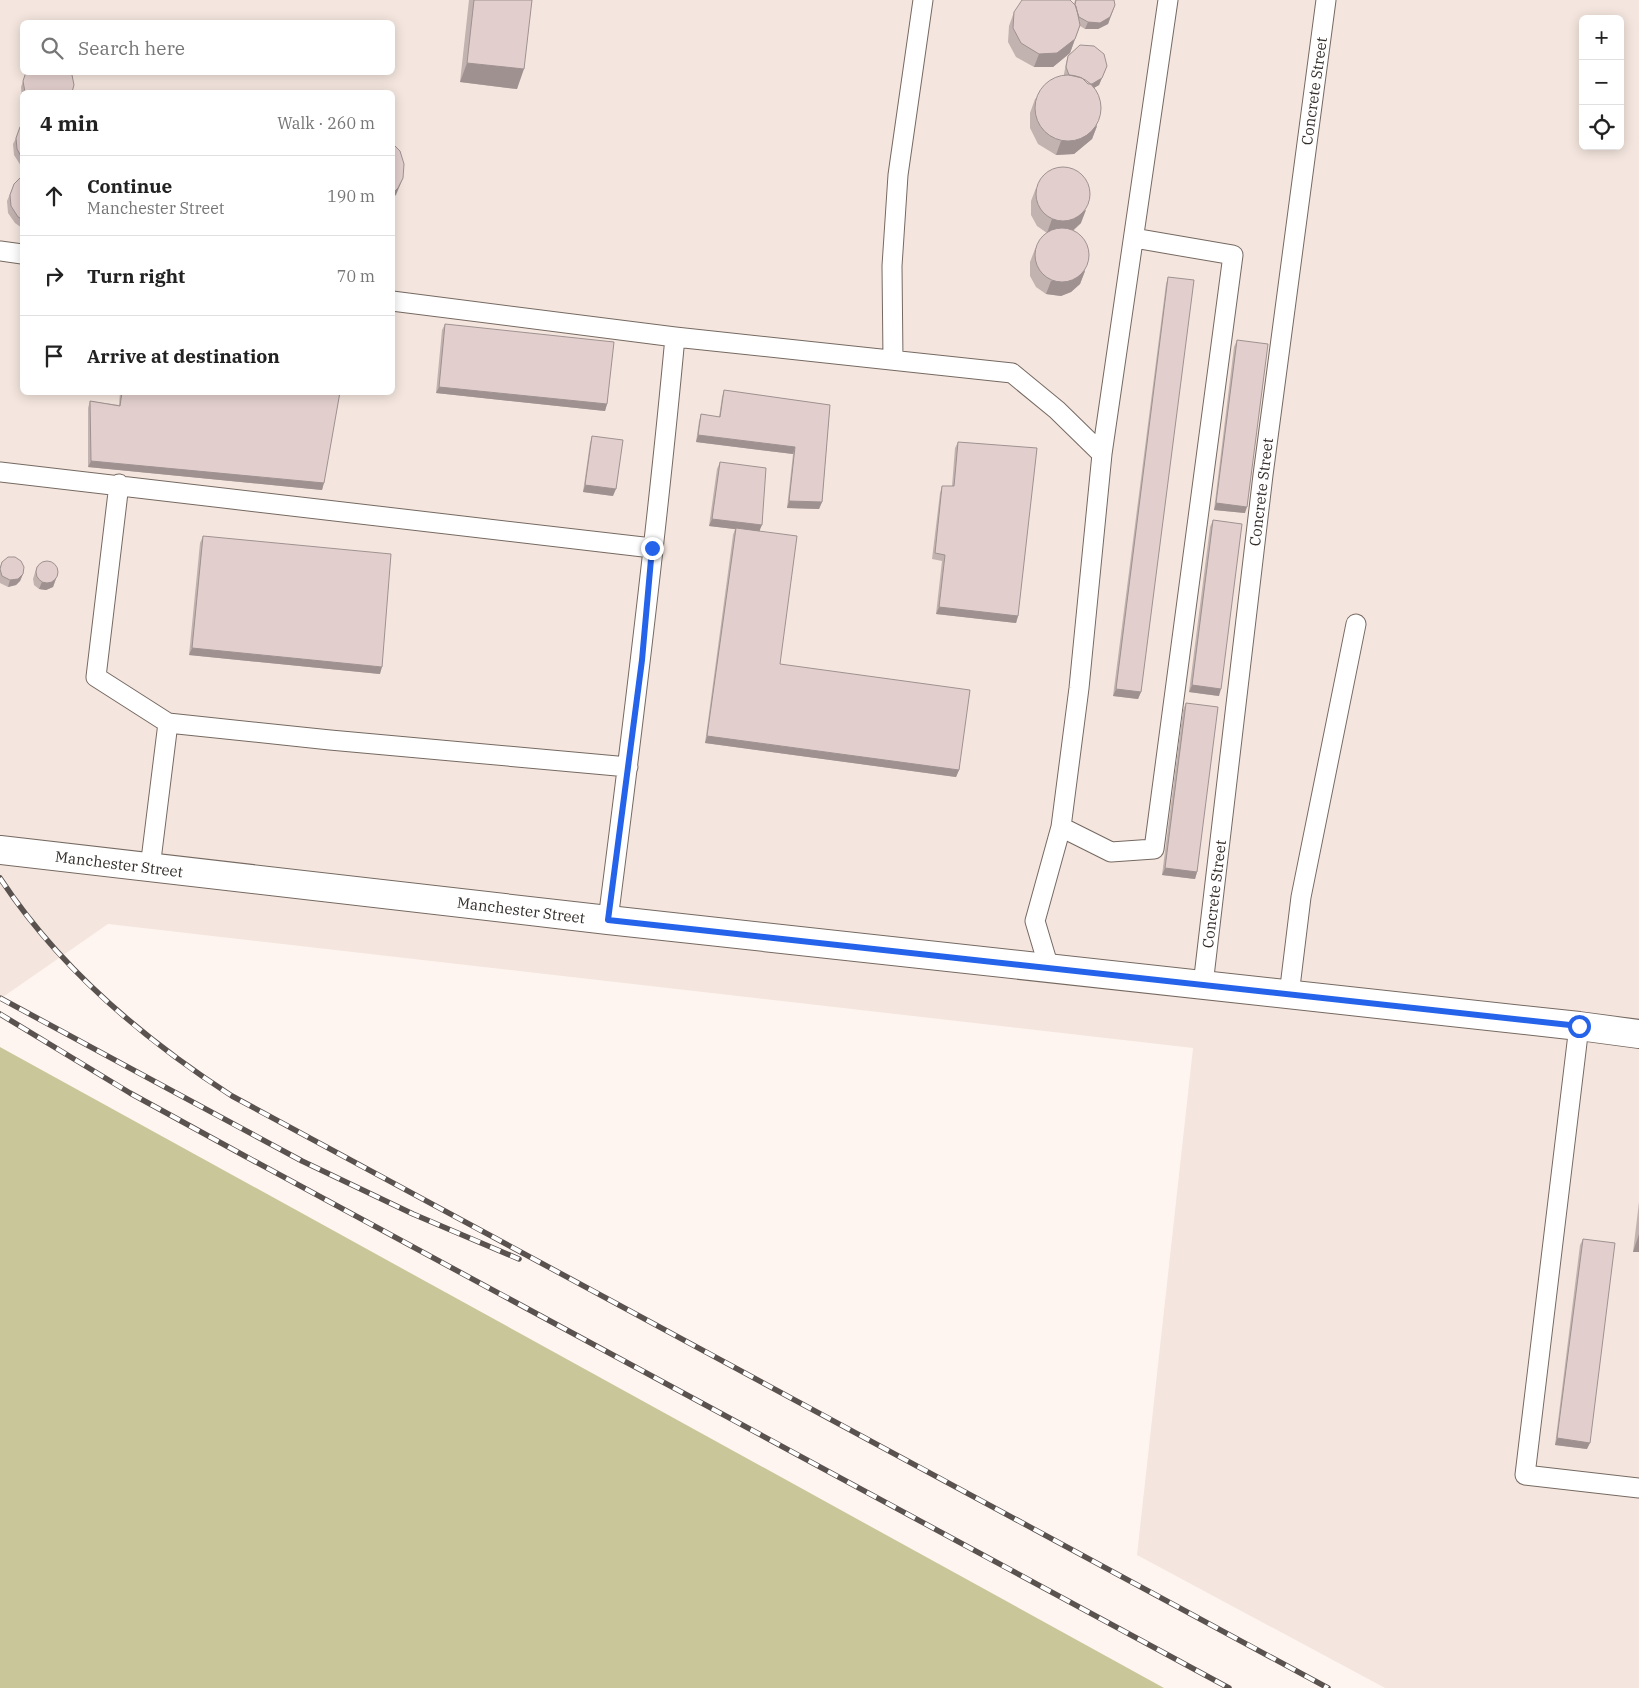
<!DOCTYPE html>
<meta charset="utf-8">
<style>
body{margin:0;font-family:"IBM Plex Serif",serif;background:#f2f2f2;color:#222}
.controls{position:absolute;right:15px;top:15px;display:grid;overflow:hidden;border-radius:8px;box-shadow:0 2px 12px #0003}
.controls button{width:45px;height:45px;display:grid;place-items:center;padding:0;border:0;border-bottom:1px solid #e0e0e0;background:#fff;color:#222;font:25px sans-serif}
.stop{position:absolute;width:15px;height:15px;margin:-11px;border:4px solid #2563eb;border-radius:50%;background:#fff}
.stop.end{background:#2563eb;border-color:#fff;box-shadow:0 1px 5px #0008}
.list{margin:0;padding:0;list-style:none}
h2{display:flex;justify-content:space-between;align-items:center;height:65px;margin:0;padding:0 20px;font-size:21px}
h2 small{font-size:16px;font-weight:400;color:#767676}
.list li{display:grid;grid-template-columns:32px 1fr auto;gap:15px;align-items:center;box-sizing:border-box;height:80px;padding:0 20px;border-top:1px solid #e0e0e0}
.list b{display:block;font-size:19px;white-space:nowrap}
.list p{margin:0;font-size:16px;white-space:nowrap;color:#767676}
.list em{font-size:16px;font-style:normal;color:#767676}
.icon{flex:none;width:28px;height:28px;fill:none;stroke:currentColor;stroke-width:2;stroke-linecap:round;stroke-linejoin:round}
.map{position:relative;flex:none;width:1639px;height:1688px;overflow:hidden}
.search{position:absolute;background:#fff;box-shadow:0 2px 12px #0003;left:20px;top:20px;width:375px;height:55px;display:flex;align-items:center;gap:12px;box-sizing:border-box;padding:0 18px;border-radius:8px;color:#767676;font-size:19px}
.panel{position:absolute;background:#fff;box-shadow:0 2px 12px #0003;left:20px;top:90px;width:375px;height:305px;border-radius:8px}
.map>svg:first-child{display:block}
</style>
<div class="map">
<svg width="1639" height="1688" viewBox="0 0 1639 1688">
<rect width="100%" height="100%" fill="#fff5f0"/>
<path fill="#f4e6de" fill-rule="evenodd" d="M 0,0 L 1639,0 L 1639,1688 L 1385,1688 L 1137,1555 L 1193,1048 L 108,924 L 0,999 ZM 1583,19 L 1620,19 L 1620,146 L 1583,146 ZM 22,22 L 392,22 L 392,72 L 22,72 ZM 22,92 L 392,92 L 392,392 L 22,392 Z"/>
<path fill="#c9c79a" d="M 0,1047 L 1164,1688 L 0,1688 Z"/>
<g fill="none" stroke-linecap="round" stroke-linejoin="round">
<defs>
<path id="service" d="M 0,251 L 22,254
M 392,301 L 675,337 L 1012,373 L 1057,410 L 1102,454
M 893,360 L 892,266 L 898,175 L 923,0
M 0,472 L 652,548
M 119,484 L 96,677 L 168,723 L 150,868
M 168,723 L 330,740 L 628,767
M 1061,827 L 1111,852 L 1154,849 L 1233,255 L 1134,238
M 608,920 C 633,726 657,532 675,337
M 1049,968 L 1035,921 L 1061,827 L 1079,688 L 1102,454 L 1168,0
M 1203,985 L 1263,475 L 1326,0
M 1289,995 L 1301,897 L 1356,624
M 1579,1026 L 1525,1475 L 1639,1488"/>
<path id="tertiary" d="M 0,850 L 608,920 L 1579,1026 L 1639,1034"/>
</defs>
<use href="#service" stroke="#766961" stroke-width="21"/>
<use href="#tertiary" stroke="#766961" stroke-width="30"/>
<use href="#service" stroke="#fff" stroke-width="19"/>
<use href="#tertiary" stroke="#fff" stroke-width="28"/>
<defs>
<path id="rail" d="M 0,878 C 59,968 142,1038 232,1096 L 1328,1688
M 0,998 L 302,1161 L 413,1214 L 519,1259
M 0,1014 L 130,1093 L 243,1155 L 1229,1688"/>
</defs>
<use href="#rail" stroke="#59524f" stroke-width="5.5"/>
<use href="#rail" stroke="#fff" stroke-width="4" stroke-dasharray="11" stroke-linecap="butt"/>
</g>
<path fill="#c2b2b0" d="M 469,0 L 532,0 L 517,89 L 460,82 Z
M 1075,0 L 1114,0 L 1115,5 L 1108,24 L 1098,29 L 1085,29 L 1080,26 L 1070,53 L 1053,67 L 1034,67 L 1016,57 L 1008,42 L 1009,26 L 1014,12 L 1074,4 Z
M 1068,56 L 1104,73 L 1099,85 L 1093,88 L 1097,126 L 1092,139 L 1074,154 L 1056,155 L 1038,144 L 1030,128 L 1030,113 L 1035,99 L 1064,76 L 1064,74 L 1066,63 Z
M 23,81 L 72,92 L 22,92 L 22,100 L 22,99 L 21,87 Z
M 22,124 L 22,167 L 21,166 L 14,155 L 13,144 L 16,138 Z
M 22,176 L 22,228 L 15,223 L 8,213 L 7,201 L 14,184 Z
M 1036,188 L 1081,223 L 1074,230 L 1085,271 L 1080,284 L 1071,292 L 1061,296 L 1046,294 L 1036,287 L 1030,276 L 1030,262 L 1035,249 L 1047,233 L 1037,226 L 1031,215 L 1031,201 Z
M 1168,277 L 1141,692 L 1138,699 L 1113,696 L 1166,284 Z
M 445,324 L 607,404 L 605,411 L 436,393 L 442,330 Z
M 1237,340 L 1245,513 L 1214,510 L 1234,347 Z
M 724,390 L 830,405 L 822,502 L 819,509 L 787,508 L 793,454 L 696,442 L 699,421 L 701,414 L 719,417 L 722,397 Z
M 120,392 L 340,392 L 322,490 L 88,467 L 88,408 L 90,401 L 119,405 Z
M 592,436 L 613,496 L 583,492 L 590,443 Z
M 958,442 L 1018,616 L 1016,623 L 936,614 L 942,561 L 932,559 L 940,493 L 942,486 L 952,486 L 955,448 Z
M 720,462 L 760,531 L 780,664 L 959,770 L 956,777 L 705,743 L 733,535 L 735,529 L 709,526 L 717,469 Z
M 1213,520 L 1219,696 L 1189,692 L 1210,527 Z
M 203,536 L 380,674 L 189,655 L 200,543 Z
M 2,562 L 23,574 L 20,581 L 16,585 L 8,587 L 0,583 L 0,567 Z
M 37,566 L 58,573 L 53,587 L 46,590 L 39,589 L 34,585 L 33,579 Z
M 1186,703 L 1197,872 L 1195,879 L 1162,875 L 1183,710 Z
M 1639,1202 L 1639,1252 L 1633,1252 Z
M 1583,1239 L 1587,1449 L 1555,1445 L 1580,1245 Z"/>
<path fill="#9e9190" d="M 1115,5 L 1108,24 L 1098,29 L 1085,29 L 1088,22 Z
M 1075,39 L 1070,53 L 1053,67 L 1034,67 L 1039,54 Z
M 467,63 L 524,69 L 517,89 L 460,82 Z
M 1107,66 L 1099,85 L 1089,91 L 1079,83 Z
M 1097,126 L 1092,139 L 1074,154 L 1056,155 L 1061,141 Z
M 403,178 L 396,195 L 392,198 L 392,194 Z
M 1086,210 L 1081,223 L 1072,231 L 1047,233 L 1052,219 Z
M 1085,271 L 1080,284 L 1071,292 L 1061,296 L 1046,294 L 1051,281 Z
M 439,387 L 607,404 L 605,411 L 436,393 Z
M 698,435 L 795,447 L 793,454 L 696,442 Z
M 91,461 L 324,483 L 322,490 L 88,467 Z
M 585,485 L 616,489 L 613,496 L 583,492 Z
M 789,501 L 822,502 L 819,509 L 787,508 Z
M 1216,503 L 1247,507 L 1245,513 L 1214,510 Z
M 712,519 L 762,525 L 759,532 L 709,526 Z
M 58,573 L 53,587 L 46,590 L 39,589 L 42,582 Z
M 23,574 L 20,581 L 16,585 L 8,587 L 10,580 Z
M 939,607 L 1018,616 L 1016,623 L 936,614 Z
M 192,648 L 382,667 L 380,674 L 189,655 Z
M 1192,685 L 1221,689 L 1219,696 L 1189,692 Z
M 1116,689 L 1141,692 L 1138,699 L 1113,696 Z
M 707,736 L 959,770 L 956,777 L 705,743 Z
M 1165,868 L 1197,872 L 1195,879 L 1162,875 Z
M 1639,1234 L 1639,1252 L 1633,1252 Z
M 1557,1438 L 1590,1443 L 1587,1449 L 1555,1445 Z"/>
<path fill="#e2cfcd" stroke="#9e9190" d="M 474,0 L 532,0 L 524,69 L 467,63 Z
M 1022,0 L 1070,0 L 1076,6 L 1080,25 L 1075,39 L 1057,53 L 1039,54 L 1021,43 L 1013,28 L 1014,12 Z
M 1076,0 L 1114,0 L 1115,5 L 1110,17 L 1100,23 L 1088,22 L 1079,17 L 1075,5 Z
M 1080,45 L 1094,46 L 1104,54 L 1107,66 L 1102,78 L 1092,84 L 1088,84 L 1082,78 L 1069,75 L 1066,67 L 1068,56 Z
M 26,72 L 71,72 L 72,75 L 74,85 L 72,92 L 25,92 L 23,81 Z
M1035 108a33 33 0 1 1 66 0a33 33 0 1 1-66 0Z
M 22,124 L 22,158 L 17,149 L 16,138 L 20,127 Z
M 392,143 L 400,151 L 404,164 L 403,178 L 398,188 L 392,194 Z
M1036 194a27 27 0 1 1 54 0a27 27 0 1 1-54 0Z
M 22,176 L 22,219 L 18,217 L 11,206 L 10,195 L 14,184 Z
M1035 255a27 27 0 1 1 54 0a27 27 0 1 1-54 0Z
M 1168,277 L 1194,280 L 1141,692 L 1116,689 Z
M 445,324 L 614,342 L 607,404 L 439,387 Z
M 1237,340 L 1268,344 L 1247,507 L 1216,503 Z
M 724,390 L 830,405 L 822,502 L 789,501 L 795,447 L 698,435 L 701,414 L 720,417 Z
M 122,392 L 340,392 L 324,483 L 91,461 L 90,401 L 120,406 Z
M 592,436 L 623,440 L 616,489 L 585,485 Z
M 958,442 L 1037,448 L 1018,616 L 939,607 L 945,555 L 935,553 L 942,486 L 954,486 Z
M 720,462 L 766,468 L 762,525 L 712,519 Z
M 1213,520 L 1242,524 L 1221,689 L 1192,685 Z
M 736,528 L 797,536 L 780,664 L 970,690 L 959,770 L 707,736 Z
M 203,536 L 391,554 L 382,667 L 192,648 Z
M 8,557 L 15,557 L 21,561 L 24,567 L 23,574 L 18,579 L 10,580 L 2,576 L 0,569 L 2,562 Z
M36 572a11 11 0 1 1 22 0a11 11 0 1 1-22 0Z
M 1186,703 L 1218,707 L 1197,872 L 1165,868 Z
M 1583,1239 L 1615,1243 L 1590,1443 L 1557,1438 Z"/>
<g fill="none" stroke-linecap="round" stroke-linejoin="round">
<path stroke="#2563eb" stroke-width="6" d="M 652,548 L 642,660 L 608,920 L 1579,1026"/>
</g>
<g text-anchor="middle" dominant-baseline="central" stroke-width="4.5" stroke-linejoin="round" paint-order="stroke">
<g font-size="15" fill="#332d2a" stroke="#fff">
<text transform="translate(1314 91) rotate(-82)">Concrete Street</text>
<text transform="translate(1261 492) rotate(-83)">Concrete Street</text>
<text transform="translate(119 864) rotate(7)">Manchester Street</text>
<text transform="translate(1214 894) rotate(-83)">Concrete Street</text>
<text transform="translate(521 910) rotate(7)">Manchester Street</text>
</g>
</g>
</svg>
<div class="controls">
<button>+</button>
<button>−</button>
<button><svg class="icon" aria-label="locate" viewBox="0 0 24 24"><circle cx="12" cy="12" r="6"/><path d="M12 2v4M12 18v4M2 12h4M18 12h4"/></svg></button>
</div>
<div class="stop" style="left:1579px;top:1026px"></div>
<div class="stop end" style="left:652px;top:548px"></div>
<div class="search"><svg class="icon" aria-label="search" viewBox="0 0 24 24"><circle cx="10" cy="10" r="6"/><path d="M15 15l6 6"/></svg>Search here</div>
<section class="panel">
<h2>4 min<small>Walk · 260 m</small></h2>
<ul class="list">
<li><svg class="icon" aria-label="ahead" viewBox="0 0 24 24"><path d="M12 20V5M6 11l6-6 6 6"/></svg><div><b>Continue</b><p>Manchester Street</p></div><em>190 m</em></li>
<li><svg class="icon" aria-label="right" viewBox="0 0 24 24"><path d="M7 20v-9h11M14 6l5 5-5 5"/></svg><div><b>Turn right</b></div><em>70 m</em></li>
<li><svg class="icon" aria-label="arrive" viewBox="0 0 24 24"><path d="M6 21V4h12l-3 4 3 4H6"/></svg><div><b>Arrive at destination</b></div></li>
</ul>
</section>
</div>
